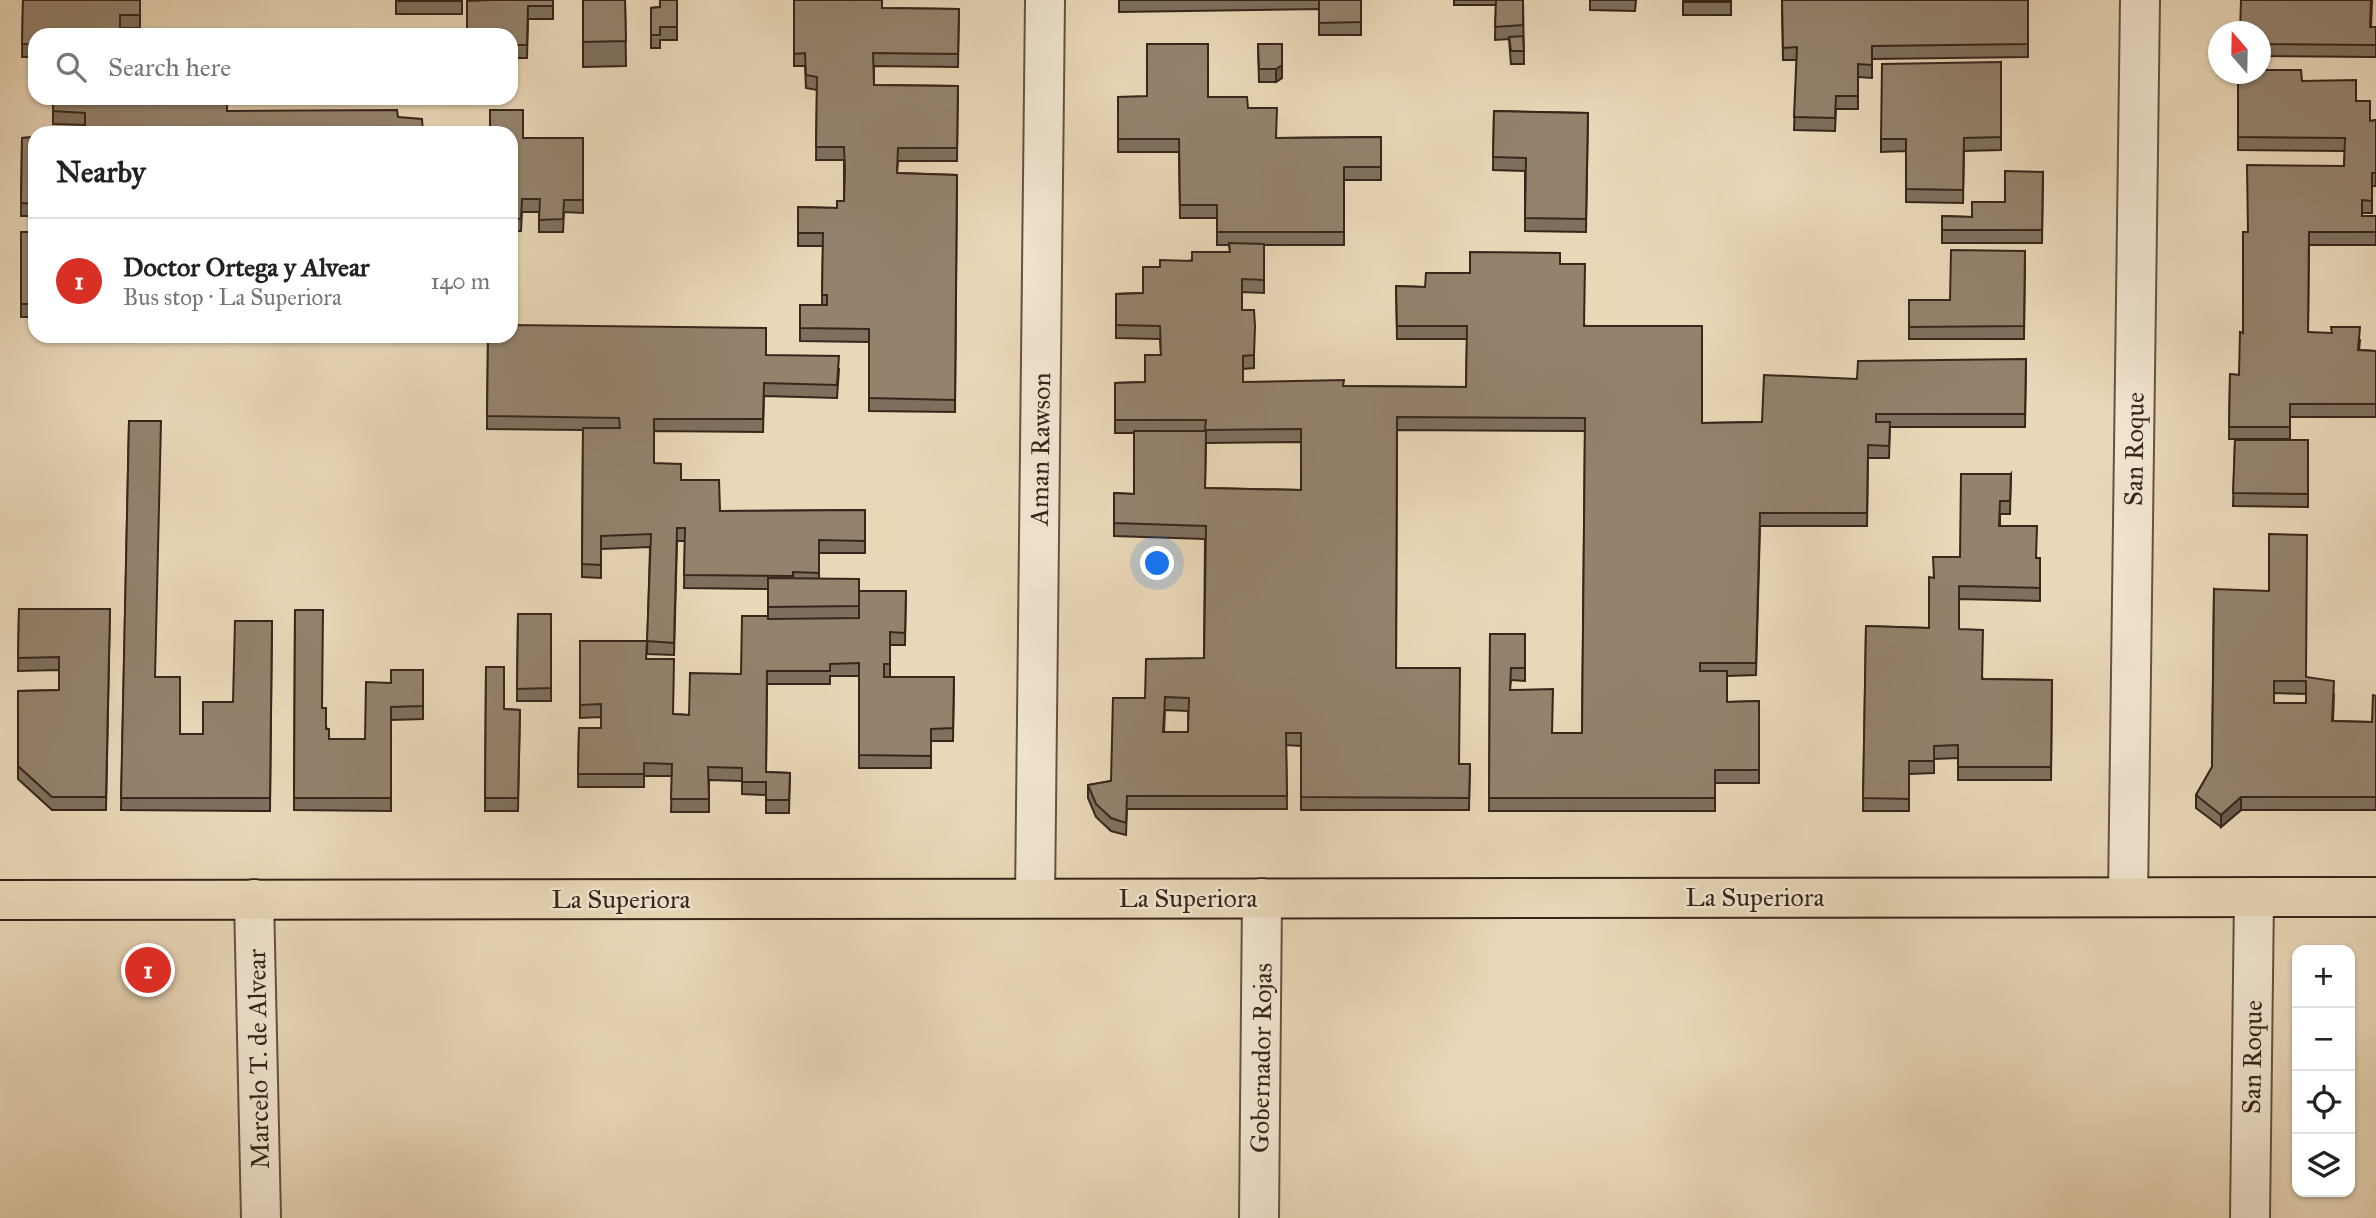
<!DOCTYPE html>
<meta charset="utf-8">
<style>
body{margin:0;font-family:"IM FELL Great Primer",serif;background:#f2f2f2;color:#222}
.controls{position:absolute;right:21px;bottom:21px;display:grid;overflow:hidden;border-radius:14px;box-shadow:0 2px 5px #0004}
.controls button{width:63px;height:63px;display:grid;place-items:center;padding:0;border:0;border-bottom:2px solid #e0e0e0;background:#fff;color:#222;font:35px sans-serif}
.compass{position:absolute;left:2208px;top:21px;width:63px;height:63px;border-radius:50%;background:#fff;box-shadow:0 2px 5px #0004;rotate:340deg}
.you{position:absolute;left:1158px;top:564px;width:24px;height:24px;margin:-18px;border:5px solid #fff;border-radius:50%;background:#1a73e8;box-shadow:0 0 0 10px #1a73e833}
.badge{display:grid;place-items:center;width:46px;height:46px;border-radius:50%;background:#d93025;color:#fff;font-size:23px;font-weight:700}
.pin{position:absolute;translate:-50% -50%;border:4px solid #fff;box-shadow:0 2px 7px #0006}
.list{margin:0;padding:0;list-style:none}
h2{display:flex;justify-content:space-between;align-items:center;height:91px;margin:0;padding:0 28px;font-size:30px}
h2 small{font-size:23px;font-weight:400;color:#767676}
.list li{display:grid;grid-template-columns:46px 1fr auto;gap:21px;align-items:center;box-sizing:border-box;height:126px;padding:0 28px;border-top:2px solid #e0e0e0}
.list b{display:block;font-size:26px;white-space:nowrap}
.list p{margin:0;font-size:23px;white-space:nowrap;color:#767676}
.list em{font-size:23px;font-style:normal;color:#767676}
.icon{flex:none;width:38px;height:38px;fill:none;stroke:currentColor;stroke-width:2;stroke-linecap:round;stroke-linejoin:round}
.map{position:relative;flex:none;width:2376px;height:1218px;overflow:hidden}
.search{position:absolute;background:#fff;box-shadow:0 2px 5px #0004;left:28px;top:28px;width:490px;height:77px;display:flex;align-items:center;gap:18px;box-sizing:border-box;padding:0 24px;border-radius:21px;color:#767676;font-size:26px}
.panel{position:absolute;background:#fff;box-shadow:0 2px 5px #0004;left:28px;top:126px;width:490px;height:217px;border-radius:21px}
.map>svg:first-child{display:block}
</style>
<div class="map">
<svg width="2376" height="1218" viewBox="0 0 2376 1218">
<rect width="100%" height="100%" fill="#e9d7b7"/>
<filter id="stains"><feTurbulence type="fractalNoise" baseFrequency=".00286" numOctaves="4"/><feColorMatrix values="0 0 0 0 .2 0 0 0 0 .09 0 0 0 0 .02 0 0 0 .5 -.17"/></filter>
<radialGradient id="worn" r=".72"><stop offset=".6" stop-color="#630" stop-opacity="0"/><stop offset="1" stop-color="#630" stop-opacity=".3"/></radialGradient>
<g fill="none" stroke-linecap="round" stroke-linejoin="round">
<defs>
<path id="street" d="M 2128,897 L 2140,0
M 1035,898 L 1045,0
M 254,899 L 261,1218
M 1259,1218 L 1262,898
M 2250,1218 L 2254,897"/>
<path id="primary" d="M 0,900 L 2376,897"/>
</defs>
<use href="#street" stroke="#645243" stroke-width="42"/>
<use href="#primary" stroke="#38251c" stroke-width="42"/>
<use href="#street" stroke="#f1e5d0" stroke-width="38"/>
<use href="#primary" stroke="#e9d7b7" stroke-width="38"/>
</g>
<path fill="#7f705e" stroke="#38251c" stroke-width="2" fill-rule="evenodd" d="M 23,0 L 140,0 L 140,28 L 120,28 L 35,35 L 35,57 L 22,57 Z
M 396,0 L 462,0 L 462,14 L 396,14 Z
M 490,0 L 553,0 L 553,19 L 528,19 L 527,58 L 511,58 L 511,35 Z
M 583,0 L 625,0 L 626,66 L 583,67 Z
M 677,0 L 677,40 L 660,40 L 660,48 L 651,48 L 651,8 L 660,7 Z
M 794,0 L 882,8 L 959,9 L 958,67 L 874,66 L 874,85 L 958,86 L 957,161 L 898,161 L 897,173 L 957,175 L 955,412 L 869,411 L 869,342 L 800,341 L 800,305 L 822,305 L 823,246 L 798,246 L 798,207 L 837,208 L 844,201 L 844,160 L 816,160 L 817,90 L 806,88 L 805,66 L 794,66 Z
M 1119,0 L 1361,0 L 1361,35 L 1319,35 L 1319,9 L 1119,12 Z
M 1454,0 L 1523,0 L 1524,64 L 1511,64 L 1509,39 L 1495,40 L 1496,5 L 1454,5 Z
M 1590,0 L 1636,0 L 1635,11 L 1590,10 Z
M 1683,0 L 1731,0 L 1731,15 L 1683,15 Z
M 1782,0 L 2028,0 L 2028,57 L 1872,59 L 1872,78 L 1858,77 L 1858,109 L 1836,109 L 1835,131 L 1794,130 L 1797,60 L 1783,60 Z
M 2241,0 L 2372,0 L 2371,27 L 2376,27 L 2376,57 L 2260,56 L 2260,32 Z
M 1258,44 L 1282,44 L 1282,78 L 1276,82 L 1259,82 Z
M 2001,62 L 2001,150 L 1964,151 L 1963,203 L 1906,202 L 1906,151 L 1881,152 L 1881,139 Z
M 2238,74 L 2302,81 L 2356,101 L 2370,121 L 2376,120 L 2376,186 L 2372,186 L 2372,213 L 2362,213 L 2362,216 L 2376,216 L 2376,245 L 2309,245 L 2308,332 L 2360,340 L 2359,350 L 2376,351 L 2376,417 L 2290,417 L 2290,439 L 2229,439 L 2230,374 L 2239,375 L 2243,333 L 2344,166 L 2345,151 L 2238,150 Z
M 1118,97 L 1208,97 L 1248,108 L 1276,138 L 1381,137 L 1381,180 L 1344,180 L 1344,245 L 1264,245 L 1264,293 L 1242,292 L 1242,310 L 1254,310 L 1254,368 L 1243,369 L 1243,382 L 1344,386 L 1466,387 L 1467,339 L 1397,339 L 1396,286 L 1425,287 L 1470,273 L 1560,264 L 1585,326 L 1702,423 L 1762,422 L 1857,379 L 2026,359 L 2025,427 L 1890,427 L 1889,458 L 1868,458 L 1867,526 L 1760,526 L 1756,675 L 1727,676 L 1727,702 L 1759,701 L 1759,783 L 1715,783 L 1715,811 L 1489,811 L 1490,634 L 1525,634 L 1525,681 L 1511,680 L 1510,690 L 1552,733 L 1582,733 L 1585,431 L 1397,430 L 1396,668 L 1459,764 L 1470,764 L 1469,810 L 1301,810 L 1301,746 L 1286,745 L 1287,809 L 1127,809 L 1126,835 L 1111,831 L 1096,817 L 1088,798 L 1088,785 L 1111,781 L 1145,698 L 1204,658 L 1205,539 L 1114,536 L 1114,493 L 1134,494 L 1134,433 L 1115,433 L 1115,383 L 1145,382 L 1161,355 L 1160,339 L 1116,338 L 1116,294 L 1143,293 L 1160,267 L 1230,252 L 1229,245 L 1217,245 L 1217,218 L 1180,218 L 1179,152 L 1118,152 ZM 1301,442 L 1301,490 L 1205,488 L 1206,443 ZM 1165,710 L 1188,711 L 1188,732 L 1164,732 Z
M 53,98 L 227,98 L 85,125 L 53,124 Z
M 1494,111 L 1588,113 L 1586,232 L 1525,231 L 1525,171 L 1493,170 Z
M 511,133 L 523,138 L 583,138 L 583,213 L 564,212 L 563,232 L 539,232 L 539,212 L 522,212 L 521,231 L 511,231 Z
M 35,137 L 35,216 L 21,216 L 22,138 Z
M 2043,172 L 2042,243 L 1942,243 L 1942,216 L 1972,217 L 2005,202 Z
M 21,232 L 35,232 L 35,317 L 21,317 Z
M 2025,251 L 2024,339 L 1909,339 L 1909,300 L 1950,300 Z
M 53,336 L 135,336 L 135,342 L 53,342 Z
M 488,336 L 766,355 L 839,369 L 837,398 L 764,396 L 763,432 L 654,431 L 654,463 L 681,480 L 720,511 L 865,510 L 865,553 L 819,553 L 819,579 L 859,591 L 906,591 L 905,645 L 890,645 L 890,677 L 954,677 L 953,741 L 931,741 L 931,768 L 859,768 L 859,676 L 830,676 L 830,684 L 767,684 L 766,772 L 790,773 L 789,813 L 766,813 L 766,795 L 742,794 L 742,781 L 709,780 L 709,812 L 671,812 L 672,776 L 644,776 L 644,787 L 578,787 L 579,728 L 601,728 L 601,717 L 580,718 L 580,641 L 647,659 L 673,714 L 689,715 L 741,674 L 768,618 L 768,589 L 684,588 L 685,541 L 677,541 L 674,655 L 647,654 L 650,547 L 601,549 L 601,578 L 582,577 L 583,430 L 487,429 Z
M 129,421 L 155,677 L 180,734 L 203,734 L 233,702 L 272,621 L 270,811 L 121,810 Z
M 2235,440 L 2308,440 L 2308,507 L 2233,506 Z
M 2011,474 L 2010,514 L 2000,514 L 2000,526 L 2036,558 L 2040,558 L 2040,601 L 1959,599 L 1959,629 L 1983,679 L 2052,680 L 2051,780 L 1958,780 L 1958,758 L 1934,759 L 1934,773 L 1909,774 L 1909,811 L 1863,811 L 1866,626 L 1929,628 L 1933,578 L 1960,557 Z
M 2214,589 L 2306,677 L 2334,694 L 2333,721 L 2372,722 L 2376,696 L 2376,810 L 2241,810 L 2221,827 L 2196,808 L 2196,795 L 2212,767 ZM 2274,693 L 2306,694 L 2306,703 L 2274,703 Z
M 19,609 L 110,609 L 106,810 L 52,810 L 18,779 L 18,691 L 59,690 L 59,670 L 18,671 Z
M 295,610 L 322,708 L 329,739 L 365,739 L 391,683 L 423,670 L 423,719 L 391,720 L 391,811 L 294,810 Z
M 518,614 L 551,614 L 551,701 L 517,701 Z
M 486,667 L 504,709 L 520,710 L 518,811 L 485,811 Z"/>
<path fill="#685b4c" stroke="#38251c" stroke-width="2" d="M 1282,65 L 1282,78 L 1276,82 L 1276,69 Z
M 2241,797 L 2241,810 L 2221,827 L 2221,815 Z"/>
<path fill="#94826d" stroke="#38251c" stroke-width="2" fill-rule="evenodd" d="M 23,0 L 140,0 L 140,15 L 120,15 L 120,35 L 35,35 L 35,44 L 22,44 Z
M 396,0 L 462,0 L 462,1 L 396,1 Z
M 490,0 L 553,0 L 553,6 L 528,6 L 527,45 L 511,45 L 511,35 L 467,35 L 467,1 Z
M 583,0 L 625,0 L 626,41 L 583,42 Z
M 660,0 L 677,0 L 677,27 L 660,27 L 660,35 L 651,35 L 651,8 L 660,7 Z
M 794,0 L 882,0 L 882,8 L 959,9 L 958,54 L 873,53 L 874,85 L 958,86 L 957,148 L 898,148 L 897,171 L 897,173 L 957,175 L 955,400 L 869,398 L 869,329 L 800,328 L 800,305 L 827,305 L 827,295 L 822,295 L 823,233 L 798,233 L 798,207 L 837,208 L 837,201 L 844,201 L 845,170 L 844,147 L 816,147 L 817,77 L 806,75 L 805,53 L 794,54 Z
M 1319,0 L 1361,0 L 1361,22 L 1319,23 Z
M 1496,0 L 1523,0 L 1523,25 L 1495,27 Z
M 1683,0 L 1731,0 L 1731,2 L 1683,2 Z
M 1782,0 L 2028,0 L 2028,44 L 1872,46 L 1872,65 L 1858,64 L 1858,96 L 1836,96 L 1835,118 L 1794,117 L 1797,47 L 1783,48 Z
M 2241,0 L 2371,0 L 2370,27 L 2376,27 L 2376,45 L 2260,44 L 2260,32 L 2240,32 Z
M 1523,36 L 1524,51 L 1511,51 L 1509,37 Z
M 1147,44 L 1208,44 L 1208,97 L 1247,97 L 1248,108 L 1277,108 L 1276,138 L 1381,137 L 1381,167 L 1344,167 L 1344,232 L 1217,232 L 1217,205 L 1180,205 L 1179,139 L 1118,139 L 1118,97 L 1147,96 Z
M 1258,44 L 1282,44 L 1282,65 L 1276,69 L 1259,69 Z
M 2001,62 L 2001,137 L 1964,138 L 1963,190 L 1906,189 L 1906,139 L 1881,139 L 1882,64 Z
M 2260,70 L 2301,70 L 2302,81 L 2356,80 L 2356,101 L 2370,101 L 2370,121 L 2376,120 L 2376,173 L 2372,173 L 2372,201 L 2362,200 L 2362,216 L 2376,216 L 2376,232 L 2309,232 L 2308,332 L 2332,333 L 2331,327 L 2360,327 L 2358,350 L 2376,351 L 2376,404 L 2290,404 L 2290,427 L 2229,427 L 2230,374 L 2239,375 L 2240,332 L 2243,333 L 2243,232 L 2248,232 L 2247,165 L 2344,166 L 2345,138 L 2238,137 L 2238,74 L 2260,74 Z
M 53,98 L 227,98 L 227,111 L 397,110 L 398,117 L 422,119 L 423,133 L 85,133 L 85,113 L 53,111 Z
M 490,110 L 523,110 L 523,138 L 583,138 L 583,200 L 564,200 L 563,219 L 539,220 L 540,199 L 522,199 L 521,219 L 511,218 L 511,133 L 490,133 Z
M 1494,111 L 1588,113 L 1586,219 L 1525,218 L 1526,158 L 1493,157 Z
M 35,137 L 35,204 L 21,203 L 22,138 Z
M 2005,171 L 2043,172 L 2042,230 L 1942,230 L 1942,216 L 1972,217 L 1972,202 L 2005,202 Z
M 21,232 L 35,232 L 35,304 L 21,304 Z
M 1229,243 L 1264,244 L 1264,280 L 1242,279 L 1242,310 L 1254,310 L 1255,326 L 1254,355 L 1243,356 L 1243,382 L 1344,380 L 1343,386 L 1466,387 L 1467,326 L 1397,326 L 1396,286 L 1425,287 L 1426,273 L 1470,273 L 1470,252 L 1560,253 L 1560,264 L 1585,264 L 1584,326 L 1702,326 L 1702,423 L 1762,422 L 1764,375 L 1857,379 L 1858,361 L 2026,359 L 2025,414 L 1876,414 L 1876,422 L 1890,422 L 1889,446 L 1868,445 L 1867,513 L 1760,513 L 1756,663 L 1700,663 L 1700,671 L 1727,671 L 1727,702 L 1759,701 L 1759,770 L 1715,770 L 1715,798 L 1489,798 L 1490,634 L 1525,634 L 1525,668 L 1511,668 L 1510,690 L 1553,689 L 1552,733 L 1582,733 L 1585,418 L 1397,417 L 1396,668 L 1460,668 L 1459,764 L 1470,764 L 1469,798 L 1301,797 L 1301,733 L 1286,733 L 1287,796 L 1127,796 L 1126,823 L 1111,818 L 1096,804 L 1088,785 L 1111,781 L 1113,698 L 1145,698 L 1146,659 L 1204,658 L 1206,526 L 1114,523 L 1114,493 L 1134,494 L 1134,431 L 1206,431 L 1205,488 L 1301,490 L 1301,429 L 1205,430 L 1206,420 L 1115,420 L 1115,383 L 1145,382 L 1145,355 L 1161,355 L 1160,326 L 1116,325 L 1116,294 L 1143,293 L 1143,267 L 1160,267 L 1160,260 L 1192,261 L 1192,252 L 1230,252 ZM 1165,697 L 1189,698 L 1188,732 L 1163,732 Z
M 1951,250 L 2025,251 L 2024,326 L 1909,327 L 1909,300 L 1950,300 Z
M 511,325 L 766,328 L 766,355 L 839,356 L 837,385 L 764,383 L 763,419 L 654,419 L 654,463 L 681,464 L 681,480 L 719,480 L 720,511 L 865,510 L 865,541 L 819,540 L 819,573 L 793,572 L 793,576 L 684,575 L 685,528 L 677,528 L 674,643 L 647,641 L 651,534 L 601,536 L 601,565 L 582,564 L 583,428 L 620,428 L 619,418 L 487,416 L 488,336 L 511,336 Z
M 129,421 L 161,421 L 155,677 L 180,677 L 180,734 L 203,734 L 203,702 L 233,702 L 235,621 L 272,621 L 270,798 L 121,798 Z
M 2235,440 L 2308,440 L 2308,494 L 2233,493 Z
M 1961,474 L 2011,474 L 2010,501 L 2000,501 L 1999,526 L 2037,526 L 2036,558 L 2040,558 L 2040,588 L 1959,586 L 1959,629 L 1983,630 L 1982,679 L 2052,680 L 2051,767 L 1958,767 L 1958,745 L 1934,746 L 1934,761 L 1909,761 L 1909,799 L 1863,798 L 1866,626 L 1929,628 L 1929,577 L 1934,578 L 1933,557 L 1960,557 Z
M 2269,534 L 2307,535 L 2306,677 L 2334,681 L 2332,721 L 2372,722 L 2373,695 L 2376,696 L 2376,797 L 2241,797 L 2221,815 L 2196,795 L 2212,767 L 2214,589 L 2269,591 ZM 2274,681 L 2306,681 L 2306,703 L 2274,703 Z
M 768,578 L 859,579 L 859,606 L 768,607 Z
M 859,591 L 906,591 L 905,633 L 890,632 L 890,664 L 884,664 L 884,677 L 954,677 L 953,728 L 931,729 L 931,756 L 859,755 L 859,663 L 830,664 L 830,671 L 767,671 L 766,772 L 790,773 L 789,800 L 766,800 L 766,782 L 742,782 L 742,768 L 708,767 L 709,799 L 671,799 L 672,764 L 644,763 L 644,774 L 578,774 L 579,728 L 601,728 L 601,704 L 580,705 L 580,641 L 647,641 L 646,659 L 674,659 L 673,714 L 689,715 L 690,673 L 741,674 L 742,616 L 768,616 L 768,619 L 859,618 Z
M 19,609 L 110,609 L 106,797 L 52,797 L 18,766 L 18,691 L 59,690 L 59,657 L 18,658 Z
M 295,610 L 323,610 L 322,708 L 326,708 L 326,729 L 329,729 L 329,739 L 365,739 L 366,682 L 391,683 L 391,670 L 423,670 L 423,706 L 391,707 L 391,798 L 294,798 Z
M 518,614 L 551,614 L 551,688 L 517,689 Z
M 486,667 L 504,667 L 504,709 L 520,710 L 518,798 L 485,798 Z"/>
<g text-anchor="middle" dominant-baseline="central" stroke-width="5" stroke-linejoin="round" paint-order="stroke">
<g font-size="26" fill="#38251c" stroke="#f1e5d0">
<text transform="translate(1040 449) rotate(-89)">Aman Rawson</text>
<text transform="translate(2134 449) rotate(-89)">San Roque</text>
<text x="1755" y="897">La Superiora</text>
<text x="1188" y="898">La Superiora</text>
<text x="621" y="899">La Superiora</text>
<text transform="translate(2252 1057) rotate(-89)">San Roque</text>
<text transform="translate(1261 1058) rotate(-89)">Gobernador Rojas</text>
<text transform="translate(258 1059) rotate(-91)">Marcelo T. de Alvear</text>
</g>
</g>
<rect width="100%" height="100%" filter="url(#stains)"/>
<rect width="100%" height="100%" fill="url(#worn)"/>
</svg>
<div class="controls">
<button>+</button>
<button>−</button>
<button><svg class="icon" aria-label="locate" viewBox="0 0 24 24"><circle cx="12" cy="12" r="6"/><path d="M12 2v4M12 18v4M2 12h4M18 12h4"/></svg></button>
<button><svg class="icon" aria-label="layers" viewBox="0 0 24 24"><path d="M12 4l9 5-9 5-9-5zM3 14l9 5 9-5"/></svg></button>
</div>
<svg class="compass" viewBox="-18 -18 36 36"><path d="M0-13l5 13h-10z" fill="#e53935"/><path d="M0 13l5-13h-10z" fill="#767676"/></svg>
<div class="you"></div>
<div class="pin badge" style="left:148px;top:970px">1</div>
<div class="search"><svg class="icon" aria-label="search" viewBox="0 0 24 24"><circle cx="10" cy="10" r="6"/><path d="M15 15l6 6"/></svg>Search here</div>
<section class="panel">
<h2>Nearby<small></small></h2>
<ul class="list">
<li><span class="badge">1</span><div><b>Doctor Ortega y Alvear</b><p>Bus stop · La Superiora</p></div><em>140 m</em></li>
</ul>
</section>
</div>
